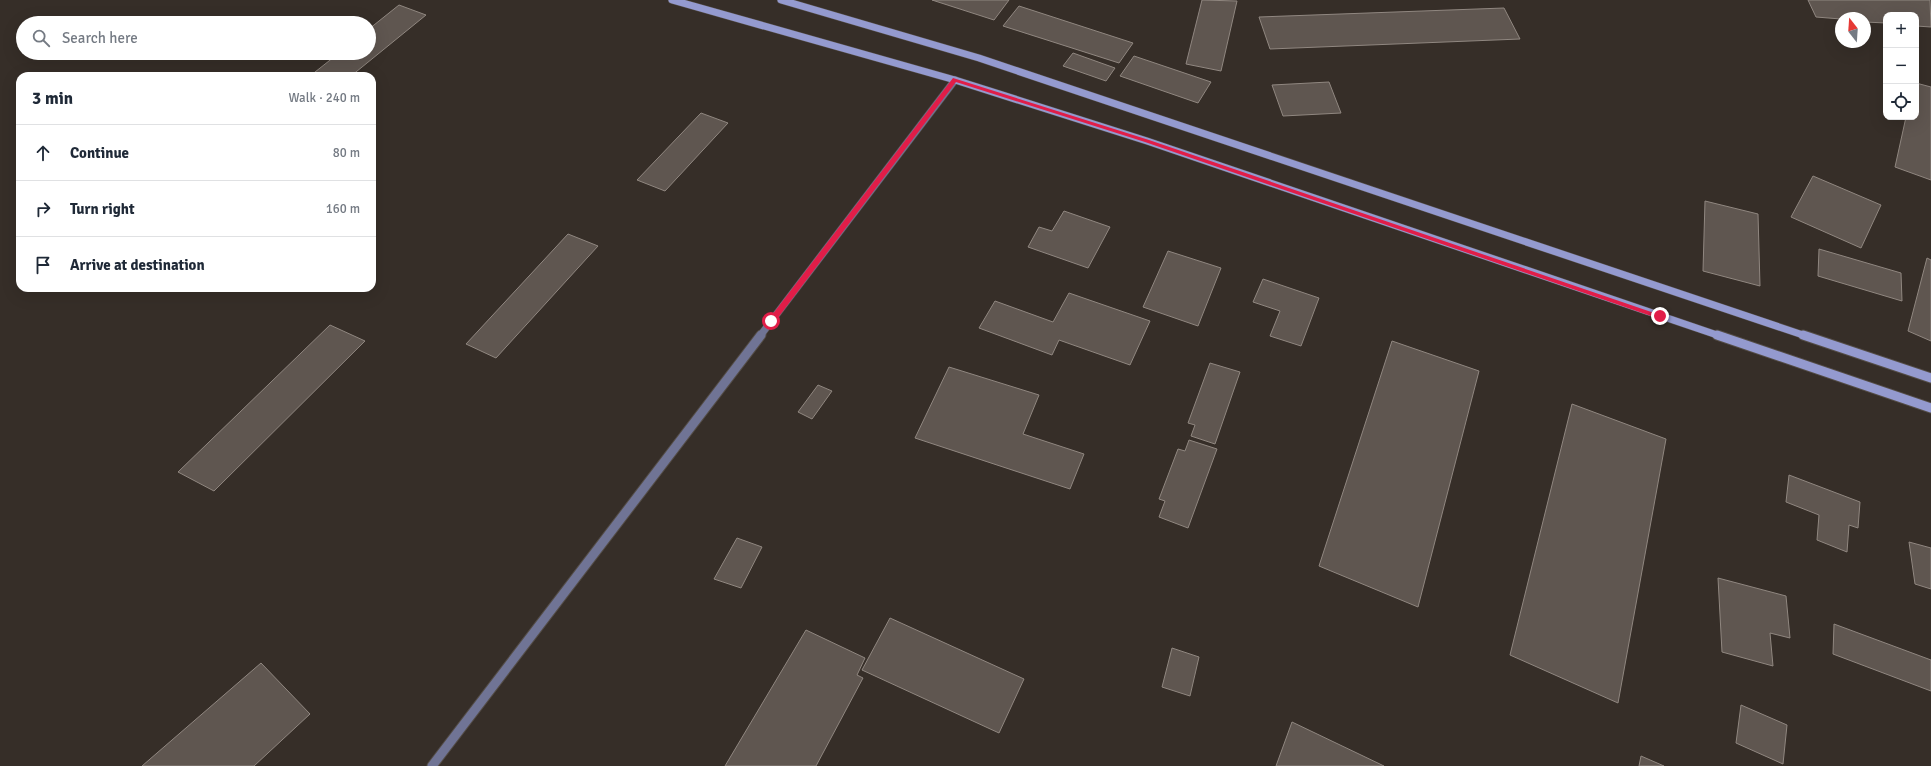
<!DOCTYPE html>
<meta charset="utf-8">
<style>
body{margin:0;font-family:Signika,sans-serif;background:#f2f2f3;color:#1f2937}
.controls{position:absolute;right:12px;top:12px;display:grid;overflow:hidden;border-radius:8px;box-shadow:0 4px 16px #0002}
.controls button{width:36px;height:36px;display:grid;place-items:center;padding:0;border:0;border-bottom:1px solid #e0e1e3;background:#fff;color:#1f2937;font:20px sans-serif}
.compass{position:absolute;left:1835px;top:12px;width:36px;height:36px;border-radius:50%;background:#fff;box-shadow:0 4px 16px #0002;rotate:343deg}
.stop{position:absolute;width:12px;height:12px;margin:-9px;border:3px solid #e11d48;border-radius:50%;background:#fff}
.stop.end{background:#e11d48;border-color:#fff;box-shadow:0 1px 4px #0008}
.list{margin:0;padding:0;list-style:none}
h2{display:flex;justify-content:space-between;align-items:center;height:52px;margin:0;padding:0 16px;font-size:17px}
h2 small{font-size:13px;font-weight:400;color:#747a83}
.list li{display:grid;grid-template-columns:26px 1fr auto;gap:12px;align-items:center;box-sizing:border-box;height:56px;padding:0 16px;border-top:1px solid #e0e1e3}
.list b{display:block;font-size:15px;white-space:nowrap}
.list em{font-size:13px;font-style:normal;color:#747a83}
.icon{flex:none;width:22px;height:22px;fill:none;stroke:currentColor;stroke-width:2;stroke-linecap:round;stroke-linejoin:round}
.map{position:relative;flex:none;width:1931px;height:766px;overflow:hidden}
.search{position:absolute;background:#fff;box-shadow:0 4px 16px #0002;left:16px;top:16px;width:360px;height:44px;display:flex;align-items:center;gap:10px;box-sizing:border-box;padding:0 14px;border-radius:22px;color:#747a83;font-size:15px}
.panel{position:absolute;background:#fff;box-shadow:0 4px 16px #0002;left:16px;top:72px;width:360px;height:220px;border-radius:12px}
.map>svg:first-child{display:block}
</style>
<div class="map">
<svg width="1931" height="766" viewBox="0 0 1931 766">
<rect width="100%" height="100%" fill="#362e28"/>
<path fill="#5f5650" stroke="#908780" d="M 932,0 L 1009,0 L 994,20 Z
M 1202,0 L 1237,1 L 1221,71 L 1186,64 Z
M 1808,0 L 1930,0 L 1931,27 L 1916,26 L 1916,15 L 1886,15 L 1886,23 L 1865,22 L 1865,18 L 1841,18 L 1841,19 L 1816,17 Z
M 399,5 L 426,15 L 351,76 L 310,76 L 339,53 L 369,53 L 369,29 Z
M 1019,6 L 1133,43 L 1119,63 L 1003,26 Z
M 1504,8 L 1520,39 L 1270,49 L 1259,17 Z
M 1073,53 L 1115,68 L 1106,81 L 1063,66 Z
M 1134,56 L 1211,82 L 1198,103 L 1120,76 Z
M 1329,82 L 1341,113 L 1283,116 L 1272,85 Z
M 1916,83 L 1931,87 L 1931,180 L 1895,167 L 1906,117 L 1916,117 Z
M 701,113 L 728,123 L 665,191 L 637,180 Z
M 1813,176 L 1881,205 L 1861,248 L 1791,217 Z
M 1705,201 L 1758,214 L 1760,286 L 1703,271 Z
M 1064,211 L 1110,227 L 1088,268 L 1028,247 L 1039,227 L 1052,231 Z
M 568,234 L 598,246 L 496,358 L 466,344 Z
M 1819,249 L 1901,273 L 1902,301 L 1818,276 Z
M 1168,251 L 1221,268 L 1198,326 L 1143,307 Z
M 1927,258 L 1931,260 L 1931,341 L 1908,331 Z
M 1263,279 L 1319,298 L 1301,346 L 1270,336 L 1280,311 L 1253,302 Z
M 1069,293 L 1150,321 L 1130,365 L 1059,340 L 1052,355 L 979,328 L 995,301 L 1053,322 Z
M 330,325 L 365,341 L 214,491 L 178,472 Z
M 1392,341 L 1479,371 L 1418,607 L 1319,566 Z
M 1210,363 L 1240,372 L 1215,444 L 1191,436 L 1195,425 L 1188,423 Z
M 949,367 L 1039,395 L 1023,434 L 1084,454 L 1070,489 L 915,438 Z
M 818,385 L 832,391 L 812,419 L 798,412 Z
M 1572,404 L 1666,439 L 1618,703 L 1510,655 Z
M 1189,440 L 1217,449 L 1188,528 L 1159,517 L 1165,501 L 1159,499 L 1178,449 L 1185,451 Z
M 1789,475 L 1860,502 L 1858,528 L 1849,525 L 1847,552 L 1817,540 L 1819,515 L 1786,502 Z
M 737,538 L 762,547 L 741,588 L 714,579 Z
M 1909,542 L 1931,548 L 1931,589 L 1915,584 Z
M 1718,578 L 1786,596 L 1790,638 L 1770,633 L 1773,666 L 1722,652 Z
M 890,618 L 1024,679 L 999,733 L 862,670 Z
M 1834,624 L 1931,660 L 1931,691 L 1833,654 Z
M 806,630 L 865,658 L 857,675 L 863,678 L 816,766 L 725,766 Z
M 1172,648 L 1199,657 L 1190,696 L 1162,687 Z
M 261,663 L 310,714 L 254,766 L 142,766 Z
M 1741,705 L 1787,725 L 1783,764 L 1736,743 Z
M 1292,722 L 1384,766 L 1276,766 Z
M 1641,756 L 1664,766 L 1639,766 Z"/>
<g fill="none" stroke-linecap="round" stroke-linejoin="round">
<defs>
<path id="street-far1" d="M 760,336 L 955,80"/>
<path id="street" d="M 432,766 L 761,335"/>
<path id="secondary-far1" d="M 672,0 L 955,80 L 1147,141 L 1720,336
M 781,0 L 979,58 L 1806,336"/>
<path id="secondary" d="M 1717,335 L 1931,408
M 1803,335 L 1931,378"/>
</defs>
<use href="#street-far1" stroke="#544d47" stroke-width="8"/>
<use href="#street" stroke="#544d47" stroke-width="11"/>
<use href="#secondary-far1" stroke="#544d47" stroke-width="8"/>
<use href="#secondary" stroke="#544d47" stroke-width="11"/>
<use href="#street-far1" stroke="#707495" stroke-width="7"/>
<use href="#street" stroke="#707495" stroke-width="9"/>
<use href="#secondary-far1" stroke="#949acf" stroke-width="7"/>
<use href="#secondary" stroke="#949acf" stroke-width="9"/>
</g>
<path fill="#e11d48" d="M 953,78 L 1149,140 L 1663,316 L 1657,318 L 1145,142 L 956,82 L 774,323 L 769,323 L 769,319 Z"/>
</svg>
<div class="controls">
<button>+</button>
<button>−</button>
<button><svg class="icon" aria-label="locate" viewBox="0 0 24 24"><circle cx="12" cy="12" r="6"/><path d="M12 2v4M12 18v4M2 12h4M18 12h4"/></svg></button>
</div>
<svg class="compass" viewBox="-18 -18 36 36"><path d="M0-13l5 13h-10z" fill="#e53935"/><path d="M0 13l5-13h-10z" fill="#747a83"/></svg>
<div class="stop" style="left:771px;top:321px"></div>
<div class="stop end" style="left:1660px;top:316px"></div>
<div class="search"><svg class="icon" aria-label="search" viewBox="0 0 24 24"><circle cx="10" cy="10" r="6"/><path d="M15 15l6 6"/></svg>Search here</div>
<section class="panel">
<h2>3 min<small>Walk · 240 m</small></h2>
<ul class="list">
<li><svg class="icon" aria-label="ahead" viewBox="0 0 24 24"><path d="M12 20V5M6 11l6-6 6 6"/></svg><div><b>Continue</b></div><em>80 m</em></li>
<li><svg class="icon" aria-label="right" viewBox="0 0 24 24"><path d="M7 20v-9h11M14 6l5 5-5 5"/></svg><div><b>Turn right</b></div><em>160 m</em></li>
<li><svg class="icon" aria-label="arrive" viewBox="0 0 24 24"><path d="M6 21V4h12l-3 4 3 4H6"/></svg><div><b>Arrive at destination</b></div></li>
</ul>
</section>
</div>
